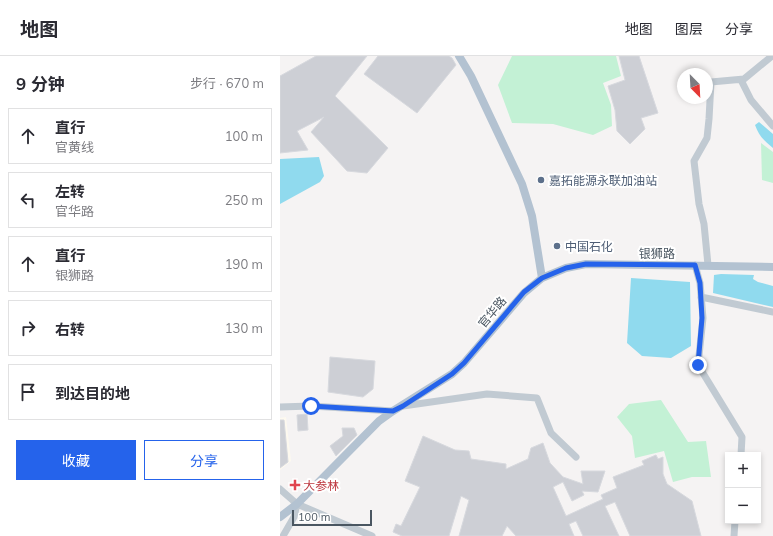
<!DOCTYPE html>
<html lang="zh">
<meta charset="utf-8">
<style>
body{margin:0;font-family:Mulish,"Noto Sans SC",sans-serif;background:#f2f2f3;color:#2b2b33}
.controls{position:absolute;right:12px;bottom:12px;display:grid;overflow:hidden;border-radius:0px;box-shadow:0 2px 6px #0003}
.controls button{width:36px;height:36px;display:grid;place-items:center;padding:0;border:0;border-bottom:1px solid #e1e1e2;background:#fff;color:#2b2b33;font:20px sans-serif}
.compass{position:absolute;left:397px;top:12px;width:36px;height:36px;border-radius:50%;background:#fff;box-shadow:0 2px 6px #0003;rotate:156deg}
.scale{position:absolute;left:12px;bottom:10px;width:80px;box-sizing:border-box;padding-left:4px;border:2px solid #4a5661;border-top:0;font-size:11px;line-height:14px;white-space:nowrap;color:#4a5661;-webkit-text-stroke:3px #fff;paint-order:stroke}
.stop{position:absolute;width:12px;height:12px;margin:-9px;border:3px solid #2563eb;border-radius:50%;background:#fff}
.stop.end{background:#2563eb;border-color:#fff;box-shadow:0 1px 4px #0008}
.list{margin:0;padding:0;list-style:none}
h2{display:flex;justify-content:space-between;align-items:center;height:52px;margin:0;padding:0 16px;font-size:17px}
h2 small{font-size:13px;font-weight:400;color:#7c7c81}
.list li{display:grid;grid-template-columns:26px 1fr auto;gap:12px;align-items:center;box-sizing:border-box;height:56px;margin:0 8px 8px;padding:0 8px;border:1px solid #e1e1e2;border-radius:0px}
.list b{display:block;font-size:15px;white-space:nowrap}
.list p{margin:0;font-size:13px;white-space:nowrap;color:#7c7c81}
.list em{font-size:13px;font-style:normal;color:#7c7c81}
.actions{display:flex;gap:8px;padding:12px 16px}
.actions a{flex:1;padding:9px 0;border:1px solid #2563eb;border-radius:0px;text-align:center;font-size:14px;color:#2563eb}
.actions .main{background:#2563eb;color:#fff}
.icon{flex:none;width:22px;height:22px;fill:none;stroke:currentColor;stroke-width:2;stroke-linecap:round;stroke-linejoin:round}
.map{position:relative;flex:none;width:493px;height:480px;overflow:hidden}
header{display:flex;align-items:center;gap:24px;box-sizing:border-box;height:56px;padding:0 20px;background:#fff;border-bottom:1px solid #e1e1e2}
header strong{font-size:19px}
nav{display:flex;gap:22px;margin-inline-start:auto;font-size:14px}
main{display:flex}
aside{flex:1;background:#fff}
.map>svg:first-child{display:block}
</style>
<header>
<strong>地图</strong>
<nav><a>地图</a><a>图层</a><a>分享</a></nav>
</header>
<main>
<aside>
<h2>9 分钟<small>步行 · 670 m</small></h2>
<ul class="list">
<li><svg class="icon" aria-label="ahead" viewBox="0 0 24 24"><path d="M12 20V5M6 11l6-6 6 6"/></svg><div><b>直行</b><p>官黄线</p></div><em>100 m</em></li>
<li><svg class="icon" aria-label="left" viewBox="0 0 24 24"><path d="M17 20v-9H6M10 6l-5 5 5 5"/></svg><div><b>左转</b><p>官华路</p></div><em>250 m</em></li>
<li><svg class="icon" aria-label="ahead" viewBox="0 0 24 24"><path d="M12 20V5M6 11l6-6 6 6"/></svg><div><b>直行</b><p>银狮路</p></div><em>190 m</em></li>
<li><svg class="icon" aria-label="right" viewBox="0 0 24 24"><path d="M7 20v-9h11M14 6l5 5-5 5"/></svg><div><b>右转</b></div><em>130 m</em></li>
<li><svg class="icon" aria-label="arrive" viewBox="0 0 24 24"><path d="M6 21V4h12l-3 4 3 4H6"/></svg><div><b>到达目的地</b></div></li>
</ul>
<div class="actions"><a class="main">收藏</a><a>分享</a></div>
</aside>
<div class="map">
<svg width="493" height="480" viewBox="0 0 493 480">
<rect width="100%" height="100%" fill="#f5f3f3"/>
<path fill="#fdf9ef" d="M 6,361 L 11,405 L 0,414 L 0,362 Z"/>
<path fill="#c3f1d5" d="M 232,0 L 336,0 L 341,20 L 323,27 L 331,49 L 332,70 L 313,79 L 273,68 L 232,67 L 218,29 Z
M 481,87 L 493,96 L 493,127 L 482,124 Z
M 381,344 L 408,386 L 426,385 L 431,421 L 412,421 L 393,426 L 384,395 L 355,402 L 352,380 L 337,361 L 349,348 Z"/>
<path fill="#90daee" d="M 479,66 L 493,78 L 493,92 C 484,85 479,80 475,69 Z
M 39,101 L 44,120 L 40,126 L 0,148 L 0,103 Z
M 441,218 L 474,219 L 473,223 L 478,226 L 493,230 L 493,251 L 433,237 L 434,219 Z
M 351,222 L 410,226 L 411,290 L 391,302 L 362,300 L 347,287 Z"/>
<path fill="#cdcfd5" stroke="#d7d9de" d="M 36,0 L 87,0 L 55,40 L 108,92 L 87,117 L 67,115 L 31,76 L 44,61 L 17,75 L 28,94 L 0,97 L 0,20 Z
M 98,0 L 169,0 L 172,2 L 176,9 L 137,57 L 84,18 Z
M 339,0 L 359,0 L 378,57 L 361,62 L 365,73 L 350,88 L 337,75 L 335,54 L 328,30 L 345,24 Z
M 50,301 L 95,305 L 93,333 L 83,341 L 48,336 Z
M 27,358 L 28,374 L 18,375 L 17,359 Z
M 0,364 L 4,364 L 8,406 L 0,412 Z
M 62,372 L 74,372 L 77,379 L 56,400 L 50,390 L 63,380 Z
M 143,380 L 175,394 L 189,395 L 191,403 L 226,408 L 226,413 L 248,403 L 251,392 L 263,387 L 270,407 L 283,421 L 303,428 L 301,415 L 325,415 L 318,436 L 302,435 L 304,439 L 292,445 L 283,426 L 273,431 L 286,460 L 323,443 L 321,439 L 337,432 L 333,421 L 364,409 L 362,405 L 376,399 L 378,403 L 383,401 L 383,418 L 387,428 L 412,445 L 421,480 L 350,480 L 335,446 L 325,450 L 339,480 L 303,480 L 296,465 L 289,468 L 294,480 L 236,480 L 227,470 L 222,480 L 179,480 L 189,444 L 181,440 L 169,480 L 122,480 L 113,476 L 116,468 L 121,470 L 140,431 L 125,425 Z"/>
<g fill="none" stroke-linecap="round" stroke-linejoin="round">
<path stroke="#c1cad2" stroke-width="7" d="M 461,24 L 471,44 L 493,70
M 415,209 L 420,227 L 423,262 L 418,309 L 462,381 L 461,399
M 428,209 L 424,168 L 419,148 L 414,105 L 427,82 L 429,63 L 431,26 L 464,23 L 492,0
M 421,241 L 493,256
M 123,350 L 207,338 L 257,342 L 271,377 L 296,401
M 0,351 L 31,350 L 113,355
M 0,433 L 17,448 L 92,480
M 3,480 L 14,461 L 17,448
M 454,480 L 455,465"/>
<path stroke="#b3c2d1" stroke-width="8" d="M 179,0 L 191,20 L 242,128 L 252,160 L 262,222
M 0,461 L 17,448 L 99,365 L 113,355 L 172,318 L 184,307 L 244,237 L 262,222 L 286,212 L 306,208 L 493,211"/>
</g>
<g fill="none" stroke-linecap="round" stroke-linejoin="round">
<path stroke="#2563eb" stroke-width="5" d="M 31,350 L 113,355 L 123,350 L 172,318 L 184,307 L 244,236 L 262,222 L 286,212 L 306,208 L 415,209 L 420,227 L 422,262 L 418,309"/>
</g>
<g fill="#5c6f8a" stroke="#fff" stroke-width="1.5">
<circle cx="261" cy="124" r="4"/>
<circle cx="277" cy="190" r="4"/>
</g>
<path fill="#e0444e" stroke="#fff" stroke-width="1.5" d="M13 423h4v4h4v4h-4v4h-4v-4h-4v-4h4z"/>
<g text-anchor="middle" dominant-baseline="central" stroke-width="4" stroke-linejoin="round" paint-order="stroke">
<g font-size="12" fill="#4e5e75" stroke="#fff" text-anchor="start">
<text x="269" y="124">嘉拓能源永联加油站</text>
<text x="285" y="190">中国石化</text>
</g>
<g font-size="12" fill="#4a5661" stroke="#fff">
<text x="377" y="197">银狮路</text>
<text transform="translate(212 256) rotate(-50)">官华路</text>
</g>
<g font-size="12" fill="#be3a42" stroke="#fff" text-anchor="start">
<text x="23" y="429">大参林</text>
</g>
</g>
</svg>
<div class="controls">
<button>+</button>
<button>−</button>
</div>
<svg class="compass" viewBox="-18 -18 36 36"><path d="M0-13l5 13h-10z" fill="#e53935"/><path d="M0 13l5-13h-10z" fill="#7c7c81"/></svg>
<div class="scale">100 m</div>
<div class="stop" style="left:31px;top:350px"></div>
<div class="stop end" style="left:418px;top:309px"></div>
</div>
</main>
